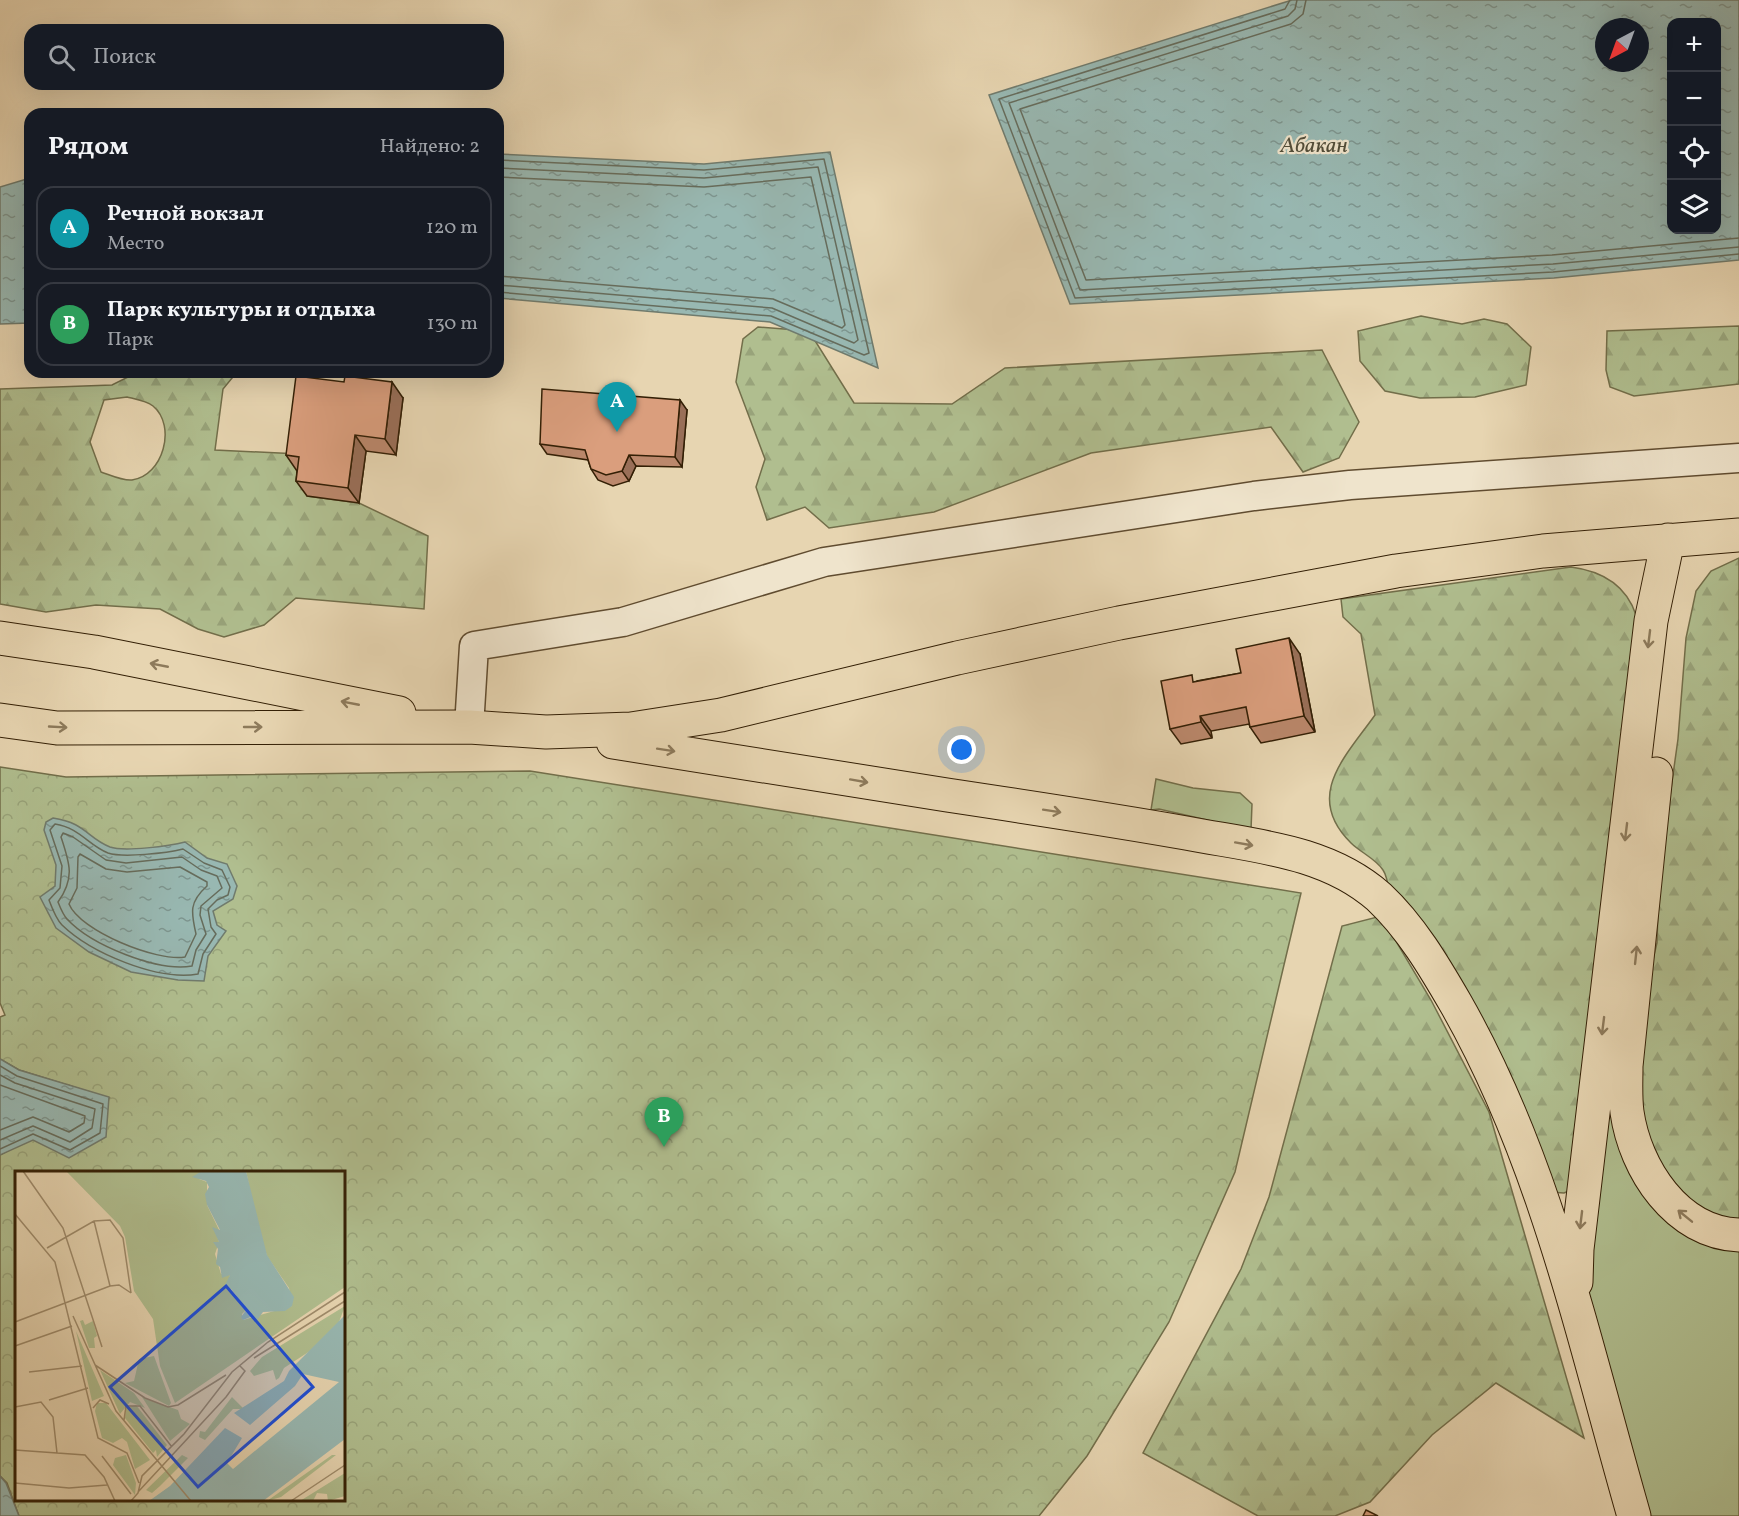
<!DOCTYPE html>
<html lang="ru">
<meta charset="utf-8">
<style>
body{margin:0;font-family:Vollkorn,serif;background:#242831;color:#f1f3f6}
.controls{position:absolute;right:18px;top:18px;display:grid;overflow:hidden;border-radius:12px;box-shadow:0 6px 24px #0002}
.controls button{width:54px;height:54px;display:grid;place-items:center;padding:0;border:0;border-bottom:2px solid #363941;background:#171b24;color:#f1f3f6;font:30px sans-serif}
.compass{position:absolute;left:1595px;top:18px;width:54px;height:54px;border-radius:50%;background:#171b24;box-shadow:0 6px 24px #0002;rotate:221deg}
.you{position:absolute;left:962px;top:750px;width:21px;height:21px;margin:-15px;border:4px solid #fff;border-radius:50%;background:#1a73e8;box-shadow:0 0 0 9px #1a73e833}
.badge{display:grid;place-items:center;width:39px;height:39px;border-radius:50%;background:#c59692;color:#fff;font-size:20px;font-weight:700}
.pin{position:absolute;translate:-50% -50px;filter:drop-shadow(0 2px 3px #0008)}
.pin::after{content:'';position:absolute;top:32px;width:21px;height:18px;background:inherit;clip-path:polygon(0 0,100% 0,50% 100%)}
.list{margin:0;padding:0;list-style:none}
h2{display:flex;justify-content:space-between;align-items:center;height:78px;margin:0;padding:0 24px;font-size:26px}
h2 small{font-size:20px;font-weight:400;color:#9ea1a6}
.list li{display:grid;grid-template-columns:39px 1fr auto;gap:18px;align-items:center;box-sizing:border-box;height:84px;margin:0 12px 12px;padding:0 12px;border:2px solid #363941;border-radius:18px}
.list b{display:block;font-size:22px;white-space:nowrap}
.list p{margin:0;font-size:20px;white-space:nowrap;color:#9ea1a6}
.list em{font-size:20px;font-style:normal;color:#9ea1a6}
.icon{flex:none;width:33px;height:33px;fill:none;stroke:currentColor;stroke-width:2;stroke-linecap:round;stroke-linejoin:round}
.map{position:relative;flex:none;width:1739px;height:1516px;overflow:hidden}
.search{position:absolute;background:#171b24;box-shadow:0 6px 24px #0002;left:24px;top:24px;width:480px;height:66px;display:flex;align-items:center;gap:15px;box-sizing:border-box;padding:0 21px;border-radius:18px;color:#9ea1a6;font-size:22px}
.panel{position:absolute;background:#171b24;box-shadow:0 6px 24px #0002;left:24px;top:108px;width:480px;height:270px;border-radius:18px}
.map>svg:first-child{display:block}
</style>
<div class="map">
<svg width="1739" height="1516" viewBox="0 0 1739 1516">
<defs>
<pattern id="forest-firs" width="22" height="20" patternUnits="userSpaceOnUse" patternTransform="scale(1.5)"><rect width="22" height="20" fill="#b0be8f"/><path d="M5 1l3.5 6h-7zM16 11l3.5 6h-7z" fill="#98a37a"/></pattern>
<pattern id="park-crowns" width="20" height="18" patternUnits="userSpaceOnUse" patternTransform="scale(1.5)"><rect width="20" height="18" fill="#b0be8f"/><path d="M2 6a3 3 0 1 1 6 0M12 15a3 3 0 1 1 6 0" fill="none" stroke="#98a37a"/></pattern>
<pattern id="water-ripples" width="26" height="14" patternUnits="userSpaceOnUse" patternTransform="scale(1.5)"><rect width="26" height="14" fill="#98b8b2"/><path d="M2 4q2-2 4 0t4 0M15 11q2-2 4 0t4 0" fill="none" stroke="#7d958f"/></pattern>
</defs>
<rect width="100%" height="100%" fill="#e7d5b1"/>
<filter id="stains"><feTurbulence type="fractalNoise" baseFrequency=".00333" numOctaves="4"/><feColorMatrix values="0 0 0 0 .2 0 0 0 0 .09 0 0 0 0 .02 0 0 0 .5 -.17"/></filter>
<radialGradient id="worn" r=".72"><stop offset=".6" stop-color="#630" stop-opacity="0"/><stop offset="1" stop-color="#630" stop-opacity=".3"/></radialGradient>
<path fill="#b0be8f" stroke="#726e4a" stroke-width="1.5" d="M 1156,779 L 1193,788 L 1240,793 L 1252,804 L 1251,830 L 1159,809 L 1151,810 Z
M 1605,1080 L 1667,1220 C 1689,1240 1709,1249 1739,1251 L 1739,1516 L 1647,1516 L 1591,1310 L 1588,1287 Z"/>
<path fill="url(#forest-firs)" stroke="#726e4a" stroke-width="1.5" fill-rule="evenodd" d="M 1421,316 L 1462,324 L 1484,319 L 1507,324 L 1531,347 L 1526,385 L 1475,397 L 1420,398 L 1385,391 L 1360,361 L 1358,331 Z
M 1739,326 L 1739,384 L 1634,396 L 1610,387 L 1606,370 L 1607,331 Z
M 758,327 L 809,331 L 854,403 L 952,404 L 1005,368 L 1322,350 L 1359,422 L 1339,458 L 1303,472 L 1271,427 L 1091,453 L 934,512 L 829,528 L 805,507 L 767,520 L 756,487 L 765,459 L 736,382 L 743,339 Z
M 138,372 L 237,372 L 223,389 L 215,450 L 299,454 L 297,471 L 307,496 L 359,503 L 428,536 L 424,609 L 296,598 L 264,625 L 224,637 L 198,629 L 160,609 L 96,605 L 46,612 L 0,604 L 0,389 L 112,385 ZM 127,397 C 135,399 147,401 153,406 C 177,426 163,476 132,480 C 123,481 110,475 101,472 L 90,442 L 104,400 Z
M 1739,558 L 1739,1221 L 1735,1221 L 1692,1206 L 1662,1169 L 1648,1138 L 1639,1093 L 1647,984 L 1657,943 L 1659,875 L 1678,739 L 1686,638 L 1696,591 L 1711,571 Z
M 1571,567 C 1602,571 1626,585 1636,615 L 1574,1189 L 1564,1193 L 1550,1192 L 1391,901 C 1389,892 1388,877 1383,870 C 1376,859 1360,852 1351,843 C 1303,796 1346,756 1375,715 L 1361,634 L 1343,617 L 1341,599 Z
M 1381,916 L 1431,1000 L 1489,1112 L 1584,1438 L 1496,1383 L 1432,1435 L 1370,1502 L 1335,1516 L 1258,1516 L 1143,1453 L 1241,1269 L 1269,1197 L 1342,926 Z"/>
<path fill="url(#park-crowns)" stroke="#726e4a" stroke-width="1.5" fill-rule="evenodd" d="M 0,767 L 66,777 L 530,771 L 1301,893 L 1235,1172 L 1169,1322 L 1087,1456 L 1039,1516 L 19,1516 L 7,1483 L 0,1476 L 0,1155 L 109,1098 L 19,1070 L 0,1059 L 0,1017 L 5,1015 L 0,1003 ZM 16,1172 L 344,1172 L 344,1500 L 16,1500 Z"/>
<path fill="url(#water-ripples)" stroke="#707b6d" stroke-width="1.5" fill-rule="evenodd" d="M 1292,0 L 1739,0 L 1739,260 L 1554,278 L 1070,304 L 989,95 ZM 1716,22 L 1716,230 L 1672,230 L 1672,22 ZM 1604,27 L 1640,27 L 1640,63 L 1604,63 Z
M 830,152 L 878,368 L 770,322 L 498,298 L 498,154 L 704,164 Z
M 30,178 L 30,323 L 0,324 L 0,187 Z
M 53,818 C 86,823 87,838 110,847 C 124,852 170,846 185,842 L 207,858 L 227,864 L 237,886 L 233,899 L 213,911 L 217,925 L 226,931 L 208,956 L 204,981 L 178,980 L 131,972 L 89,952 L 56,928 L 40,897 L 55,886 L 56,865 L 44,830 L 46,822 Z
M 0,1059 L 19,1070 L 109,1097 L 106,1137 L 69,1158 L 33,1140 L 0,1155 Z
M 0,1476 L 6,1483 L 19,1516 L 0,1516 Z"/>
<g fill="none" stroke-linecap="round" stroke-linejoin="round">
<path stroke="#666c5c" stroke-width="1.5" d="M 1290,0 L 1285,9 L 999,99 L 1075,298 L 1553,272 L 1739,254
M 1297,0 L 1295,9 L 1288,16 L 1009,103 L 1080,290 L 1553,264 L 1739,247
M 1306,0 L 1303,14 L 1291,24 L 1020,109 L 1086,280 L 1552,255 L 1739,238
M 498,160 L 704,170 L 824,159 L 869,353 L 864,355 L 771,316 L 498,292
M 498,168 L 704,178 L 818,167 L 858,340 L 854,343 L 772,308 L 498,285
M 498,177 L 704,187 L 811,177 L 845,325 L 842,328 L 773,299 L 498,276
M 55,824 C 80,828 88,845 108,853 C 123,858 167,853 183,849 L 204,863 L 222,870 L 230,887 L 228,895 L 217,900 L 208,909 L 211,927 L 216,934 L 203,954 L 198,974 C 157,981 91,953 62,925 C 56,919 52,908 49,900 L 60,888 L 62,866 L 50,830 Z
M 63,833 L 73,837 L 106,860 L 126,863 L 182,857 L 201,870 L 217,876 L 222,888 L 201,906 L 200,915 L 206,934 L 196,950 L 192,966 C 157,972 91,945 67,919 C 63,915 60,907 58,902 C 75,878 70,864 61,837 Z
M 80,854 L 106,869 L 127,872 L 180,867 L 207,882 L 207,886 C 189,902 191,912 196,934 L 185,957 C 157,962 80,931 69,904 L 77,888 L 78,857 Z
M 0,1066 L 17,1076 L 103,1104 L 100,1133 L 70,1150 L 33,1134 L 0,1149
M 0,1075 L 15,1083 L 95,1109 L 92,1128 L 70,1142 L 33,1126 L 0,1140
M 0,1085 L 85,1116 L 84,1123 L 69,1132 L 33,1117 L 0,1130"/>
<defs>
<path id="street" d="M 469,727 L 474,646 L 623,622 L 824,562 L 1254,496 L 1350,485 L 1739,458"/>
<path id="primary" d="M 0,638 L 94,652 L 399,713
M 0,720 L 57,728 L 469,727 L 546,732 L 631,729 L 721,715 L 957,658 L 1119,623 L 1396,571 L 1543,551 L 1739,535
M 613,742 C 725,759 836,778 947,795 C 1027,807 1107,819 1186,833 C 1253,846 1326,850 1379,897 C 1411,927 1434,966 1456,1004 C 1546,1162 1584,1342 1634,1516
M 1656,774 L 1626,1066 C 1626,1082 1625,1097 1627,1112 C 1635,1169 1677,1233 1739,1235
M 1576,1282 L 1577,1249 L 1651,621 L 1668,540"/>
</defs>
<use href="#street" stroke="#604c30" stroke-width="31"/>
<use href="#primary" stroke="#331f05" stroke-width="35"/>
<use href="#street" stroke="#efe4cc" stroke-width="28"/>
<use href="#primary" stroke="#e7d5b1" stroke-width="33"/>
</g>
<path fill="#bb886c" stroke="#331f05" stroke-width="1.5" d="M 403,398 L 396,455 L 366,451 L 359,503 L 307,496 L 296,481 L 297,471 L 286,455 Z
M 687,410 L 682,467 L 636,466 L 629,481 L 613,486 L 598,480 L 591,469 L 588,460 L 547,454 L 540,444 Z
M 1300,654 L 1315,732 L 1261,743 L 1250,727 L 1249,724 L 1211,731 L 1212,738 L 1181,744 L 1170,729 L 1197,681 L 1241,673 Z"/>
<path fill="#996f58" stroke="#331f05" stroke-width="1.5" d="M 392,382 L 403,398 L 396,455 L 385,439 Z
M 680,400 L 687,410 L 682,467 L 675,457 Z
M 355,435 L 366,451 L 359,503 L 348,488 Z
M 629,455 L 636,466 L 629,481 L 622,471 Z
M 1289,638 L 1300,654 L 1315,732 L 1304,716 Z
M 1200,716 L 1211,731 L 1212,738 L 1201,722 Z"/>
<path fill="#da9e7d" stroke="#331f05" stroke-width="1.5" d="M 296,376 L 344,382 L 345,376 L 392,382 L 385,439 L 355,435 L 348,488 L 296,481 L 299,457 L 286,455 Z
M 542,389 L 680,400 L 675,457 L 629,455 L 622,471 L 606,475 L 591,469 L 585,450 L 540,444 Z
M 1289,638 L 1304,716 L 1250,727 L 1246,707 L 1200,716 L 1201,722 L 1170,729 L 1161,681 L 1192,675 L 1193,682 L 1241,673 L 1236,649 Z
M 1366,1510 L 1378,1516 L 1363,1516 Z"/>
<defs><path id="oneway-shaft" d="M-6 0H5M1.5-3L5.5 0L1.5 3" fill="none" stroke-width="1.6" stroke-linecap="round" stroke-linejoin="round" transform="scale(1.5)"/></defs>
<g stroke="#8d7a5b">
<use href="#oneway-shaft" transform="translate(1649 639) rotate(97)"/>
<use href="#oneway-shaft" transform="translate(159 665) rotate(-169)"/>
<use href="#oneway-shaft" transform="translate(350 703) rotate(-169)"/>
<use href="#oneway-shaft" transform="translate(58 727) rotate(3)"/>
<use href="#oneway-shaft" transform="translate(253 727)"/>
<use href="#oneway-shaft" transform="translate(666 750) rotate(9)"/>
<use href="#oneway-shaft" transform="translate(859 781) rotate(10)"/>
<use href="#oneway-shaft" transform="translate(1052 811) rotate(9)"/>
<use href="#oneway-shaft" transform="translate(1626 832) rotate(97)"/>
<use href="#oneway-shaft" transform="translate(1244 844) rotate(10)"/>
<use href="#oneway-shaft" transform="translate(1636 955) rotate(-84)"/>
<use href="#oneway-shaft" transform="translate(1603 1026) rotate(97)"/>
<use href="#oneway-shaft" transform="translate(1685 1216) rotate(-141)"/>
<use href="#oneway-shaft" transform="translate(1581 1220) rotate(97)"/>
</g>
<g text-anchor="middle" dominant-baseline="central" stroke-width="4.5" stroke-linejoin="round" paint-order="stroke">
<g font-size="22" font-style="italic" fill="#514d39" stroke="#efe4cc">
<text x="1314" y="146">Абакан</text>
</g>
</g>
<g transform="translate(15 1171)">
<rect width="330" height="330" fill="#e7d5b1"/>
<path d="M 68,149 L 70,154 L 78,150 L 82,165 L 79,167 L 80,177 L 74,177 L 65,150 ZM 61,160 L 89,225 L 77,230 L 75,221 ZM 85,199 L 119,222 L 130,237 L 115,231 L 105,243 ZM 111,284 L 121,312 L 120,324 L 98,294 L 100,287 ZM 330,302 L 330,325 L 313,330 L 312,323 L 302,322 L 298,330 L 285,330 Z" fill="#b0be8f"/>
<path d="M 330,135 L 324,151 L 298,178 L 269,197 L 264,207 L 261,209 L 258,199 L 239,205 L 235,200 L 247,186 ZM 139,185 L 156,232 L 154,235 L 110,212 L 119,210 L 124,188 ZM 127,226 L 163,239 L 166,248 L 175,253 L 155,270 ZM 217,226 L 229,238 L 218,238 L 190,269 L 184,266 L 185,260 L 190,261 ZM 82,232 L 91,232 L 135,289 L 120,298 L 112,271 L 107,267 L 98,272 L 87,267 L 80,240 ZM 121,234 L 152,274 L 142,286 L 141,279 L 138,282 L 110,247 L 111,237 ZM 167,284 L 173,287 L 145,315 L 137,322 L 131,319 ZM 317,284 L 321,284 L 266,326 L 252,330 Z" fill="#b0be8f"/>
<path d="M 51,0 L 187,0 L 184,8 L 192,11 L 192,34 L 205,61 L 200,58 L 204,71 L 200,83 L 206,103 L 215,104 L 212,118 L 232,138 L 227,143 L 228,149 L 277,135 L 274,117 L 252,85 L 244,60 L 231,0 L 330,0 L 330,116 L 160,232 L 145,195 L 138,148 L 119,120 L 110,66 L 105,55 Z" fill="#b0be8f"/>
<path d="M 187,0 L 231,0 L 252,84 L 279,126 L 277,135 L 270,140 L 248,141 L 242,149 L 238,145 L 228,149 L 226,146 L 232,138 L 216,118 L 209,116 L 215,104 L 207,107 L 205,96 L 201,93 L 203,78 L 198,71 L 204,71 L 197,56 L 205,59 L 192,34 L 190,23 L 194,16 L 191,10 L 177,6 ZM 330,144 L 330,268 L 248,330 L 134,330 L 155,315 L 210,257 L 227,267 L 212,292 L 218,298 L 324,211 L 288,203 L 280,215 L 235,254 L 219,242 L 269,210 L 274,200 Z" fill="#98b8b2"/>
<path fill="none" stroke="#9f8c6c" stroke-width="1.5" d="M 8,0 L 48,57 L 87,176M 0,43 L 40,91 L 83,267 L 112,282 L 124,312M 79,50 L 95,115M 32,77 L 79,50 L 95,49 L 108,67 L 116,122M 58,145 L 101,240 L 176,330M 0,151 L 95,115 L 104,114 L 116,122M 0,175 L 57,155M 239,187 L 330,130M 80,194 L 130,227 L 153,236 L 163,234 L 211,204M 14,201 L 67,195M 34,229 L 73,217M 0,236 L 26,231 L 38,246 L 42,282M 78,237 L 85,229 L 94,233M 109,249 L 111,235 L 125,235 L 157,276M 0,279 L 70,284 L 89,306 L 100,330M 87,285 L 116,323M 0,312 L 54,317 L 92,314M 123,321 L 211,226 L 230,200 L 225,195M 116,330 L 123,322 L 127,305 L 169,263 L 217,201 L 253,171 L 330,121M 276,330 L 330,294"/>
<path fill="#1d4ed8" fill-opacity="0.15" stroke="#1d4ed8" stroke-width="3" d="M 211,115 L 298,216 L 183,316 L 95,216 Z"/>
<rect width="330" height="330" fill="none" stroke="#331f05" stroke-width="3"/>
</g>
<rect width="100%" height="100%" filter="url(#stains)"/>
<rect width="100%" height="100%" fill="url(#worn)"/>
</svg>
<div class="controls">
<button>+</button>
<button>−</button>
<button><svg class="icon" aria-label="locate" viewBox="0 0 24 24"><circle cx="12" cy="12" r="6"/><path d="M12 2v4M12 18v4M2 12h4M18 12h4"/></svg></button>
<button><svg class="icon" aria-label="layers" viewBox="0 0 24 24"><path d="M12 4l9 5-9 5-9-5zM3 14l9 5 9-5"/></svg></button>
</div>
<svg class="compass" viewBox="-18 -18 36 36"><path d="M0-13l5 13h-10z" fill="#e53935"/><path d="M0 13l5-13h-10z" fill="#9ea1a6"/></svg>
<div class="you"></div>
<div class="pin badge" style="left:617px;top:432px;background:#0f9aa8">A</div>
<div class="pin badge" style="left:664px;top:1147px;background:#2e9e5b">B</div>
<div class="search"><svg class="icon" aria-label="search" viewBox="0 0 24 24"><circle cx="10" cy="10" r="6"/><path d="M15 15l6 6"/></svg>Поиск</div>
<section class="panel">
<h2>Рядом<small>Найдено: 2</small></h2>
<ul class="list">
<li><span class="badge" style="background:#0f9aa8">A</span><div><b>Речной вокзал</b><p>Место</p></div><em>120 m</em></li>
<li><span class="badge" style="background:#2e9e5b">B</span><div><b>Парк культуры и отдыха</b><p>Парк</p></div><em>130 m</em></li>
</ul>
</section>
</div>
